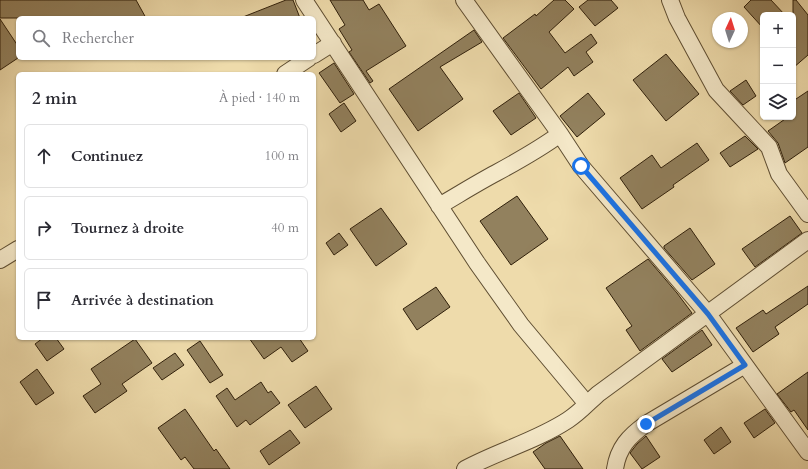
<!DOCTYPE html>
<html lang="fr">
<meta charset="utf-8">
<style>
body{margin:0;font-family:Cardo,serif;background:#f7f7f7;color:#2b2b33}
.controls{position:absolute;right:12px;top:12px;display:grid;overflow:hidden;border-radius:6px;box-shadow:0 1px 3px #0004}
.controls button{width:36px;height:36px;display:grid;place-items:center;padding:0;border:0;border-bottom:1px solid #e1e1e2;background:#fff;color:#2b2b33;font:20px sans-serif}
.compass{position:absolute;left:712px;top:12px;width:36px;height:36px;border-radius:50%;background:#fff;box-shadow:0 1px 3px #0004;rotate:4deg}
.stop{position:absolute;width:12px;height:12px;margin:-9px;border:3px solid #1a73e8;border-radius:50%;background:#fff}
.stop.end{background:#1a73e8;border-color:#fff;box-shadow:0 1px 4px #0008}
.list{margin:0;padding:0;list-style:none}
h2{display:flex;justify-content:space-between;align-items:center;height:52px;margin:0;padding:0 16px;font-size:17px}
h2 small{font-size:13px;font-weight:400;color:#7c7c81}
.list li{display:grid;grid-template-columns:26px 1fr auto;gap:12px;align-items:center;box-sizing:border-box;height:64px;margin:0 8px 8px;padding:0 8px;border:1px solid #e1e1e2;border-radius:6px}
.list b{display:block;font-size:15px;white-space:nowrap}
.list em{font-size:13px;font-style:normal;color:#7c7c81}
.icon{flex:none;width:22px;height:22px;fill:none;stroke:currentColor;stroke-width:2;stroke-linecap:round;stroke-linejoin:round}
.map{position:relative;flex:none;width:808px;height:469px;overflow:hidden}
.search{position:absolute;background:#fff;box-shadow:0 1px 3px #0004;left:16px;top:16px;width:300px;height:44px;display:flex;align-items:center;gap:10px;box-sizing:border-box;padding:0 14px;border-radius:6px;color:#7c7c81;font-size:15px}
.panel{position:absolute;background:#fff;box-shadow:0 1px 3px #0004;left:16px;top:72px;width:300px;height:268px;border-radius:6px}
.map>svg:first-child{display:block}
</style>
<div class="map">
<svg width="808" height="469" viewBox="0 0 808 469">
<rect width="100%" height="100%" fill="#eedbab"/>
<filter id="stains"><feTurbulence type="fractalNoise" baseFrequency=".005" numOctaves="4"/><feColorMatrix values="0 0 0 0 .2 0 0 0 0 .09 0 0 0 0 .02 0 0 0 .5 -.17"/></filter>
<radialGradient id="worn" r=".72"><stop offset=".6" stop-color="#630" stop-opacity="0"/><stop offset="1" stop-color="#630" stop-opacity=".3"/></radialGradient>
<path fill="#92815e" stroke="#2f1f0a" d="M 0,0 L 136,0 L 146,18 L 0,18 Z
M 286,0 L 293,0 L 300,18 L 243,18 L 243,17 Z
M 330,0 L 363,0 L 369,10 L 379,4 L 406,46 L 366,71 L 373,81 L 370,83 L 349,52 L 352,50 L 339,29 L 345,25 Z
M 554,0 L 565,0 L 574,9 L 549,32 L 565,53 L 591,34 L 597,43 L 586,52 L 593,62 L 574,76 L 568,67 L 541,89 L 503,38 L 535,14 L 536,16 Z
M 588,0 L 611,0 L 618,8 L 595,26 L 579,7 Z
M 751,0 L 771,0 L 785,15 L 763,15 L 763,28 L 744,7 Z
M 793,0 L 796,0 L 808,15 L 808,55 L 793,68 Z
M 0,19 L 18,46 L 18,58 L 0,70 Z
M 474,30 L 482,42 L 440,67 L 463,99 L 418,131 L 389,89 Z
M 666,54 L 699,94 L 666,121 L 633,80 Z
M 334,63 L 354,94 L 340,103 L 319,73 Z
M 746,80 L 756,96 L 743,105 L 730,91 Z
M 808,91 L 808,147 L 785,163 L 778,143 L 768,131 L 788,117 L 793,117 L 793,101 Z
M 519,93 L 536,118 L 511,135 L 493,111 Z
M 588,93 L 605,114 L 577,137 L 560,116 Z
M 344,103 L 356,121 L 341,132 L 329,114 Z
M 745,136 L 758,149 L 730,167 L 720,153 Z
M 697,143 L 709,160 L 673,185 L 674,187 L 642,209 L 620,178 L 652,155 L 661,168 Z
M 517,196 L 548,239 L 511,265 L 480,221 Z
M 381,208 L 407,244 L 376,266 L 350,229 Z
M 790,216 L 802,233 L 755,267 L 742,249 Z
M 690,228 L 715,264 L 692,280 L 664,248 L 664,246 Z
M 339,233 L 348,245 L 334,255 L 326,243 Z
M 648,259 L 677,293 L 692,313 L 640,351 L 626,330 L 632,326 L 606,288 Z
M 808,286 L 808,304 L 775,327 L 779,334 L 753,352 L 736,328 L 763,310 L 766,314 Z
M 436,287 L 450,307 L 417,330 L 403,309 Z
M 702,330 L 712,345 L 672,372 L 662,359 Z
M 43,338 L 56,338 L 64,349 L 47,361 L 35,344 Z
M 249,338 L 299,338 L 308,351 L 292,362 L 281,347 L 264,359 Z
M 135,339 L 152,363 L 122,384 L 127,391 L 95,413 L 83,396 L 101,384 L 91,369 Z
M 200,341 L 223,375 L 210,383 L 187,350 Z
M 175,353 L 184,365 L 162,380 L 153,368 Z
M 37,369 L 54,393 L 36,405 L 20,382 Z
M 808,372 L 808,430 L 794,410 L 791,412 L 777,394 Z
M 261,382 L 268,393 L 271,391 L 280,403 L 250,425 L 246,420 L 237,427 L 216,396 L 227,388 L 235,400 Z
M 316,386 L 332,409 L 305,428 L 288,405 Z
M 185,409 L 214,451 L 216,449 L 230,469 L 194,469 L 185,457 L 181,460 L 158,428 Z
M 765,409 L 775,423 L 754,438 L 744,423 Z
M 721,427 L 731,442 L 714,454 L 704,440 Z
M 290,430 L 300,443 L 269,465 L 260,451 Z
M 560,436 L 583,469 L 545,469 L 533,452 L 546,443 Z
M 646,436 L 660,457 L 642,469 L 630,453 L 637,444 Z"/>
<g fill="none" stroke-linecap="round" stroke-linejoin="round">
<defs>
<path id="street" d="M 304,0 L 477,263 L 521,325 L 587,404
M 464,0 L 560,134 L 581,166 L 708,314 L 808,452
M 670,0 L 677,18 L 716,90 L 769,147 L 779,174 L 808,214
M 314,55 L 333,43
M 285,74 L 309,58
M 439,206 C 458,195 477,183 496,173 C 518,161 540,149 560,134
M 0,260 L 18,249
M 465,469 C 498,451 536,441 568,420 C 579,413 588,403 598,394 L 808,240
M 615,469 C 618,448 629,436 646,424 L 745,365"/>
</defs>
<use href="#street" stroke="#5f4e32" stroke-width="18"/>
<use href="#street" stroke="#f4e8c8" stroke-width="16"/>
</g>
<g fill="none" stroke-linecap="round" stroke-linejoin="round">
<path stroke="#1a73e8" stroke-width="5" d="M 581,166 L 708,314 L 745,365 L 646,424"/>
</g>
<rect width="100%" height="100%" filter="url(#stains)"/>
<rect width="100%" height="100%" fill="url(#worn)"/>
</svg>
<div class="controls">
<button>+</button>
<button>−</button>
<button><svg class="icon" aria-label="layers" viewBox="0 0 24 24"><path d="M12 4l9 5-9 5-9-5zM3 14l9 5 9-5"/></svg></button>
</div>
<svg class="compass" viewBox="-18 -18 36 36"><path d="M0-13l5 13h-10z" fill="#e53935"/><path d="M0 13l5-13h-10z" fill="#7c7c81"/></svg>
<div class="stop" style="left:581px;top:166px"></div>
<div class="stop end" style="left:646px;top:424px"></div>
<div class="search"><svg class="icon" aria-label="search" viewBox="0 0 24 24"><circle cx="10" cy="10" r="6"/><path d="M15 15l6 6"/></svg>Rechercher</div>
<section class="panel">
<h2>2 min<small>À pied · 140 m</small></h2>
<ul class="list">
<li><svg class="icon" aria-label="ahead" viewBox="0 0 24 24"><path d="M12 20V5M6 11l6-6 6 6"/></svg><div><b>Continuez</b></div><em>100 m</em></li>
<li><svg class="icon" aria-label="right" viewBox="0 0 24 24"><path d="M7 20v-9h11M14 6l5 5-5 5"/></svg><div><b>Tournez à droite</b></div><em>40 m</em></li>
<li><svg class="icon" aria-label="arrive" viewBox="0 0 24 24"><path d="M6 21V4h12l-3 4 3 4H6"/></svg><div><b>Arrivée à destination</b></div></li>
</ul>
</section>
</div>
